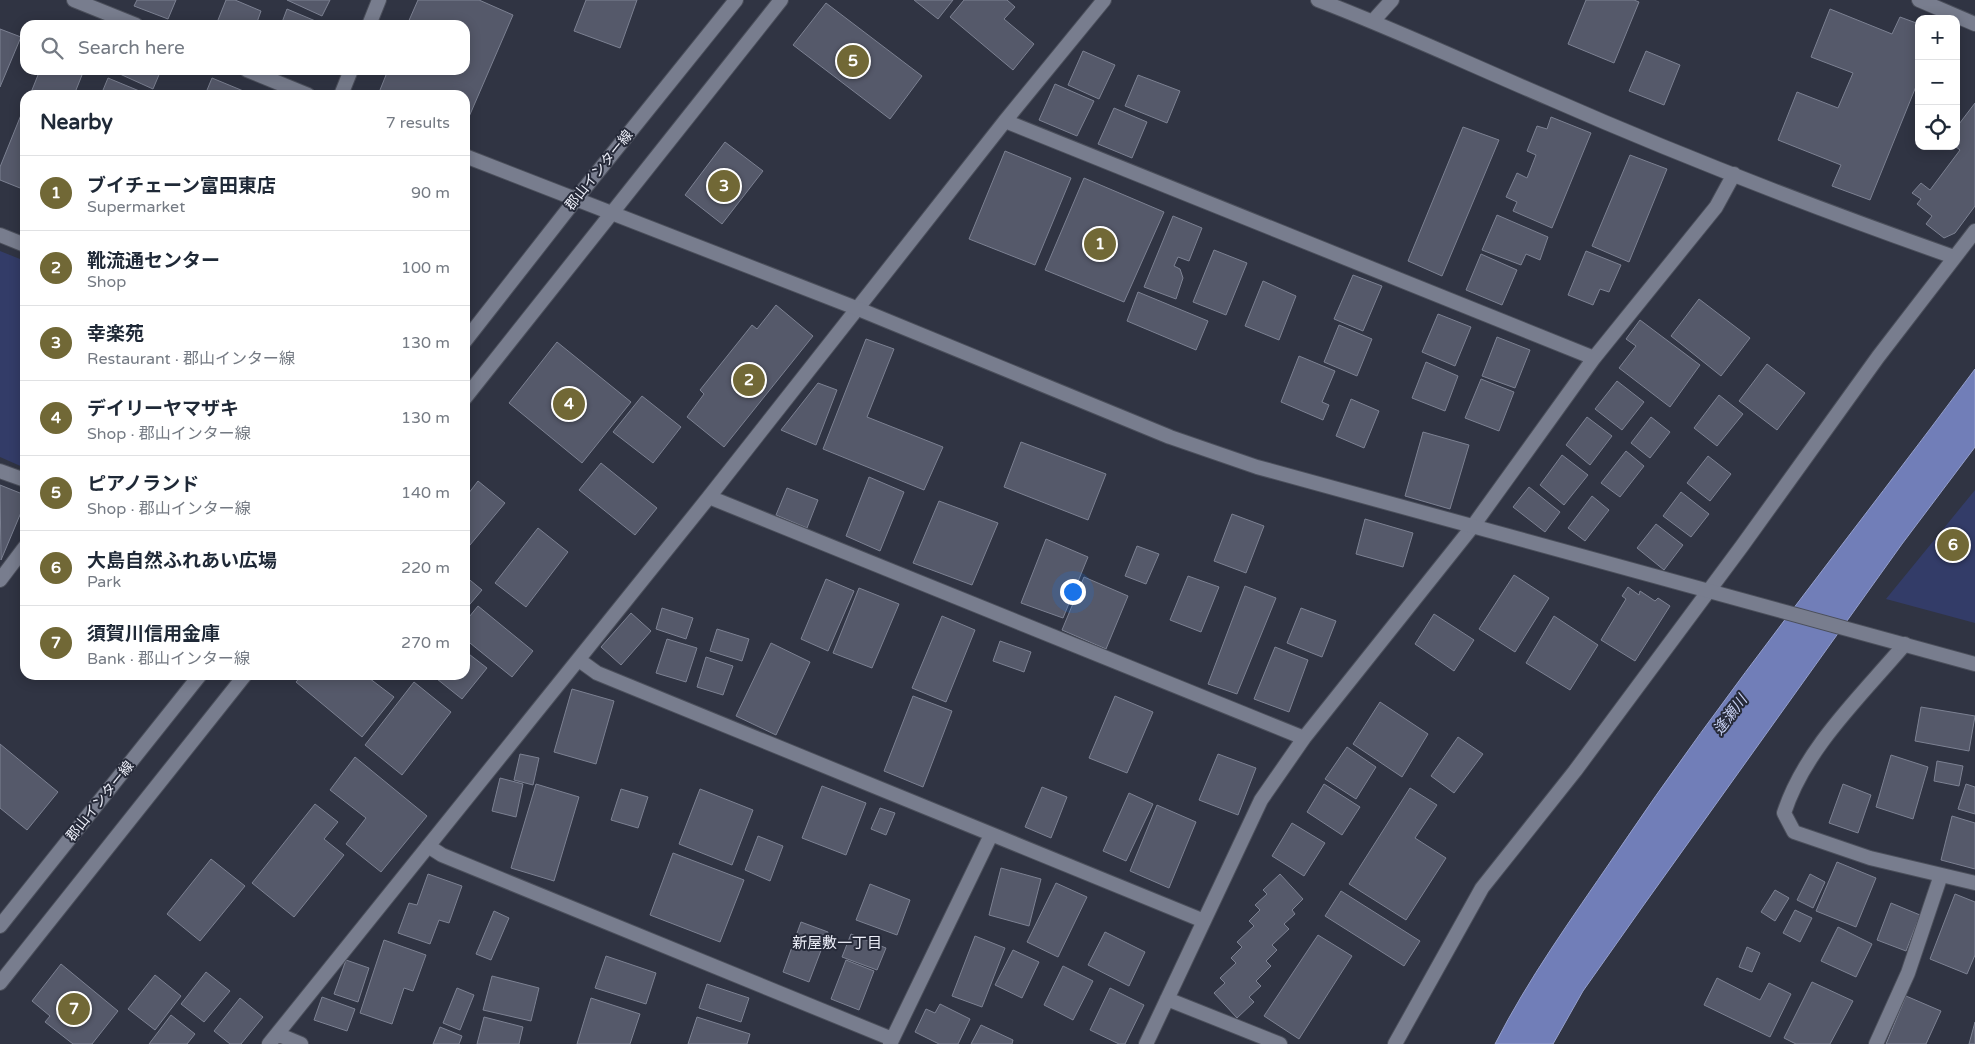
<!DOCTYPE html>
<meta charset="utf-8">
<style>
body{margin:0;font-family:"Varela Round","Noto Sans JP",sans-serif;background:#f6f6f7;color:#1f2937}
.controls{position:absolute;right:15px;top:15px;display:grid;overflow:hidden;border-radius:10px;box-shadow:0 2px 12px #0003}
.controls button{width:45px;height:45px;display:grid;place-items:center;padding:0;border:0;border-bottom:1px solid #e0e1e3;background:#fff;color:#1f2937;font:25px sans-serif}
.you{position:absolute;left:1072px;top:591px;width:18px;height:18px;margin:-12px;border:4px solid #fff;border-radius:50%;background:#1a73e8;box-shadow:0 0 0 8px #1a73e833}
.badge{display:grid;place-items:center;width:32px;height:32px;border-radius:50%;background:#716836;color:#fff;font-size:16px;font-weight:700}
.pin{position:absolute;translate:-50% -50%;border:2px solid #fff;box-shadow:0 1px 5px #0006}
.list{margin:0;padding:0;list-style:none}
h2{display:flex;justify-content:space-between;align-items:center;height:65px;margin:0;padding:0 20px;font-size:21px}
h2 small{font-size:16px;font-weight:400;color:#747a83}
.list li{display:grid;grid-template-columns:32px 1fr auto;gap:15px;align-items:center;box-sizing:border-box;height:75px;padding:0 20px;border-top:1px solid #e0e1e3}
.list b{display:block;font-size:19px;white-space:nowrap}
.list p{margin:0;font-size:16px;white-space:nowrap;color:#747a83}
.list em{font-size:16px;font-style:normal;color:#747a83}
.icon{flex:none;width:28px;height:28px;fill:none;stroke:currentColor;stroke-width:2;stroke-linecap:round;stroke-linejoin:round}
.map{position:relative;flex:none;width:1975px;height:1044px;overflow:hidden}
.search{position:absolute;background:#fff;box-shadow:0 2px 12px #0003;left:20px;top:20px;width:450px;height:55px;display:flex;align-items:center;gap:12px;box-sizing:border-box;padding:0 18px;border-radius:15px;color:#747a83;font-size:19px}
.panel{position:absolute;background:#fff;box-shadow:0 2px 12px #0003;left:20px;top:90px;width:450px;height:590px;border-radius:15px}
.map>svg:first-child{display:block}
</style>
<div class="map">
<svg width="1975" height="1044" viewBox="0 0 1975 1044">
<rect width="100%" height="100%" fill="#303443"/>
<path fill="#333c68" d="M 0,251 L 25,261 L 25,468 L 0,457 Z
M 1975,490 L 1975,623 L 1886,599 Z"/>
<path fill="#717eb8" stroke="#96a0cc" d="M 1975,369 L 1975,447 L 1902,544 L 1643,906 L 1583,991 L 1553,1044 L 1495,1044 C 1528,979 1572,918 1613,858 C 1726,690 1854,532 1975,369 Z"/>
<path fill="#55596a" stroke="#7c8192" d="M 137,0 L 176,0 L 168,19 L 134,6 Z
M 226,0 L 235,0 L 261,11 L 256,25 L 216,25 Z
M 287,0 L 330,0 L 322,16 Z
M 418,0 L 479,0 L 513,15 L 465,126 L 465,95 L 378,95 L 388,70 L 465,70 L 465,25 L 407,25 Z
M 586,0 L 637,0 L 620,48 L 574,31 Z
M 914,0 L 953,0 L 938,19 Z
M 964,0 L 1007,0 L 1015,7 L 1004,19 L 1034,44 L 1013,70 L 950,17 Z
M 1586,0 L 1634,0 L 1639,2 L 1614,63 L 1568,44 Z
M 826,3 L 922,76 L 890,119 L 793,45 Z
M 287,9 L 325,25 L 281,25 Z
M 1830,9 L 1892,34 L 1900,17 L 1919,24 L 1919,79 L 1870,200 L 1832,186 L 1841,165 L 1778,140 L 1797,92 L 1838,108 L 1853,73 L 1811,57 Z
M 0,29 L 21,37 L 0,87 Z
M 1083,51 L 1115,65 L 1099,99 L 1068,85 Z
M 1646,51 L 1680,65 L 1664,105 L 1629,91 Z
M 40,70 L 84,70 L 74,95 L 30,95 Z
M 111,70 L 161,70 L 153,89 Z
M 1138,75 L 1180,91 L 1167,123 L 1125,106 Z
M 108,78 L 149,95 L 101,95 Z
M 212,78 L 253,95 L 205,95 Z
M 1055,84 L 1094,101 L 1077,136 L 1039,120 Z
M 1975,103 L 1975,206 L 1955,233 L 1944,238 L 1926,224 L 1932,216 L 1917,204 L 1921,199 L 1912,193 L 1921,183 L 1930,190 L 1960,150 L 1955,146 L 1956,128 Z
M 1114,108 L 1147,122 L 1132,158 L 1098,144 Z
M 23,110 L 25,111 L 25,190 L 0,180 L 0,167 Z
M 1551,117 L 1591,133 L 1552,228 L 1513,211 L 1517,202 L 1506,197 L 1517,173 L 1527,178 L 1536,155 L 1527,151 L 1537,126 L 1547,129 Z
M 1463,127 L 1499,140 L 1442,276 L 1408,261 Z
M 725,142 L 763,171 L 722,224 L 685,195 Z
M 1005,151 L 1071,178 L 1035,265 L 969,239 Z
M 1630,155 L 1667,169 L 1629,262 L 1592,246 Z
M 1084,178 L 1164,212 L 1124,302 L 1045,270 Z
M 1497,215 L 1548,237 L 1540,260 L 1526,254 L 1521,265 L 1482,250 Z
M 1173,216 L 1202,228 L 1189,261 L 1178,257 L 1174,266 L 1180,269 L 1183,278 L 1176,299 L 1144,287 Z
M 1214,250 L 1247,263 L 1226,315 L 1193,302 Z
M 1586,251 L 1621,265 L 1609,292 L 1600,289 L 1593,305 L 1568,295 Z
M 1481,254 L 1517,270 L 1502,305 L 1466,290 Z
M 1353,275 L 1382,286 L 1363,331 L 1334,319 Z
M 1263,281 L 1296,296 L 1279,340 L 1245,326 Z
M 1138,292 L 1208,321 L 1196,350 L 1127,321 Z
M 1699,299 L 1750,338 L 1721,376 L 1671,336 Z
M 776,305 L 813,336 L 724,447 L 687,417 L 704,394 L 700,390 L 752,325 L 757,329 Z
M 1438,314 L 1471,327 L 1455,366 L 1422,352 Z
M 1640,320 L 1700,365 L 1670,407 L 1619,368 L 1636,346 L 1626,339 Z
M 1339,325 L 1372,339 L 1357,376 L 1324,362 Z
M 1497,337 L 1530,350 L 1515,388 L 1482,376 Z
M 866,339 L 894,349 L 867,417 L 943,447 L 924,490 L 823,449 Z
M 557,342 L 631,402 L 582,463 L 509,403 Z
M 1299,356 L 1335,371 L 1322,402 L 1329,405 L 1323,420 L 1281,402 Z
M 1426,362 L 1458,376 L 1445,411 L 1412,398 Z
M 1767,364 L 1805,393 L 1777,430 L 1739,401 Z
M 1481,379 L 1514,392 L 1499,431 L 1465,418 Z
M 1617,381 L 1644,402 L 1622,430 L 1595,409 Z
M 818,383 L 837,390 L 816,445 L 781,430 Z
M 1719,395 L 1743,414 L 1717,446 L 1694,428 Z
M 642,396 L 681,427 L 653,463 L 613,432 Z
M 1351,399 L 1379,411 L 1364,448 L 1336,436 Z
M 1587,417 L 1612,436 L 1590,465 L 1566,445 Z
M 1651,417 L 1670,432 L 1650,458 L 1631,443 Z
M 1423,432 L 1469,445 L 1450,509 L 1405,496 Z
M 1021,442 L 1106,474 L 1088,520 L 1004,487 Z
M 1626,451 L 1644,466 L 1620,497 L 1601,483 Z
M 1562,455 L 1588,475 L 1564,505 L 1540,485 Z
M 1708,456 L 1731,474 L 1710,501 L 1687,483 Z
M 601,463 L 657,508 L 635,535 L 579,490 Z
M 869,477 L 904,492 L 880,551 L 846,536 Z
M 478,481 L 505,503 L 465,551 L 465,498 Z
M 0,485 L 25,495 L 25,503 L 1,560 Z
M 1529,487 L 1560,512 L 1545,532 L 1513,507 Z
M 787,488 L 818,500 L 807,528 L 776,515 Z
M 1681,492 L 1709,514 L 1691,537 L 1663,516 Z
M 1592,496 L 1609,510 L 1585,541 L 1568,528 Z
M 939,501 L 998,523 L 972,585 L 913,563 Z
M 1232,514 L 1264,526 L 1246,573 L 1214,561 Z
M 1365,519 L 1413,533 L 1403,567 L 1356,554 Z
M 1656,524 L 1683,545 L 1664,570 L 1637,548 Z
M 538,528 L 568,552 L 526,607 L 495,583 Z
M 1046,539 L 1088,557 L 1063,618 L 1021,603 Z
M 1137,546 L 1159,554 L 1146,584 L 1125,576 Z
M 1514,575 L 1549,598 L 1515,652 L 1479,629 Z
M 465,576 L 482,590 L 465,610 Z
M 1188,576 L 1219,587 L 1201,632 L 1170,620 Z
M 1084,577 L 1128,596 L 1106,649 L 1062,630 Z
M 826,579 L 854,591 L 828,651 L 801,639 Z
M 1245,586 L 1276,598 L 1237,694 L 1208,684 Z
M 1628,587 L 1639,595 L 1640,591 L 1655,601 L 1658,598 L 1670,606 L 1635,661 L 1601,640 L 1626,599 L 1622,596 Z
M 859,588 L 899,604 L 872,668 L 833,653 Z
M 478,606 L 533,651 L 512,677 L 465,639 L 465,622 Z
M 662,608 L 693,618 L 686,639 L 656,629 Z
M 1301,608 L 1336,621 L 1322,657 L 1287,643 Z
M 631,613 L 651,631 L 621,665 L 601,647 Z
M 1434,614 L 1474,640 L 1454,671 L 1415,644 Z
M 942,616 L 975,630 L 946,702 L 912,688 Z
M 1554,616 L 1598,645 L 1570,690 L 1526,663 Z
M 717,629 L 749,639 L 742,661 L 710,651 Z
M 667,639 L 697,648 L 686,682 L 656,673 Z
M 1000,641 L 1031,652 L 1024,672 L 993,661 Z
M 771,643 L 810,662 L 776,735 L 736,716 Z
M 1275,647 L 1308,660 L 1289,712 L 1254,699 Z
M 465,651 L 487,668 L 462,699 L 432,675 L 465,675 Z
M 706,657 L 733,666 L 723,695 L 697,687 Z
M 302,675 L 365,675 L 394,697 L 362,737 L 296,682 Z
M 414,682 L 451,712 L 402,775 L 365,745 Z
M 572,689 L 614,701 L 596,764 L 554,752 Z
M 913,696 L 952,711 L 923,787 L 884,771 Z
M 1115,696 L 1153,712 L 1127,773 L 1089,758 Z
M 1380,702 L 1428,734 L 1402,777 L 1353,744 Z
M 1921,707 L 1975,716 L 1969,751 L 1915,741 Z
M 1458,737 L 1483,754 L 1454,793 L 1431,776 Z
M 0,744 L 58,792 L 27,830 L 0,808 Z
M 1347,747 L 1376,767 L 1356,799 L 1325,779 Z
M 520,754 L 539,758 L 533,785 L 514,780 Z
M 1218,754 L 1256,768 L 1238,815 L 1199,800 Z
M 1891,755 L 1928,767 L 1913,819 L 1876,807 Z
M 355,757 L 427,816 L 381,872 L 346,844 L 366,818 L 330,790 Z
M 1937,761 L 1963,766 L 1959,786 L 1934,781 Z
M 500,778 L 523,784 L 516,817 L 492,811 Z
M 536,784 L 579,797 L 554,881 L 511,868 Z
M 1324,784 L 1360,807 L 1342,835 L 1307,812 Z
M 1843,784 L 1871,795 L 1858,833 L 1829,823 Z
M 1966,784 L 1975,787 L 1975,814 L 1958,809 Z
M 822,786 L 866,803 L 846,855 L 802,838 Z
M 1042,787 L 1067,797 L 1051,838 L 1025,827 Z
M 1410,788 L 1437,805 L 1415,838 L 1446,858 L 1406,920 L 1349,884 Z
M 621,789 L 648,797 L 638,828 L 611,820 Z
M 700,789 L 753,810 L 732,865 L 679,844 Z
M 1129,793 L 1153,804 L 1126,861 L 1103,851 Z
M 315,804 L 338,822 L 324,839 L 344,855 L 294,917 L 252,883 Z
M 1157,805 L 1196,822 L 1169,888 L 1130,871 Z
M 880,808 L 895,813 L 886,835 L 871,829 Z
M 1952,816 L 1975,823 L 1975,869 L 1941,860 Z
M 1292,823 L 1325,843 L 1304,876 L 1272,856 Z
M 758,836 L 783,846 L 770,881 L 745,870 Z
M 673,853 L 744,880 L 720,942 L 650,915 Z
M 211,859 L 245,886 L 200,941 L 167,914 Z
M 1837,862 L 1876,878 L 1856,927 L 1816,911 Z
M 1001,868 L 1041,879 L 1029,926 L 989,915 Z
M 428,874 L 462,886 L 449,923 L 439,920 L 430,944 L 398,933 L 409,903 L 417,905 Z
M 1280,874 L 1303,899 L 1292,910 L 1295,914 L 1284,924 L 1289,929 L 1272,945 L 1277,950 L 1266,961 L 1271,966 L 1256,981 L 1261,986 L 1249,997 L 1254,1002 L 1237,1018 L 1214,993 L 1225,983 L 1220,978 L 1236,963 L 1231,958 L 1242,947 L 1237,942 L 1254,926 L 1249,921 L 1260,910 L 1255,905 L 1267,894 L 1263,890 Z
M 1810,874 L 1825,882 L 1813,908 L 1797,900 Z
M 1056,883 L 1087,897 L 1058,957 L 1027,942 Z
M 870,884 L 910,900 L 897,935 L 856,920 Z
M 1775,890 L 1789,898 L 1775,921 L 1761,912 Z
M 1341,891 L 1420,941 L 1404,966 L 1325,916 Z
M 1955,894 L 1975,902 L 1975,955 L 1967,974 L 1930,959 Z
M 1891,903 L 1920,915 L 1906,951 L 1877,940 Z
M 1795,910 L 1812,918 L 1800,942 L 1783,933 Z
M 494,911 L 509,918 L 491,960 L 476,954 Z
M 801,922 L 828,932 L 809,982 L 783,972 Z
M 1838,927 L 1872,944 L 1856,977 L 1821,961 Z
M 1105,932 L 1145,952 L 1129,986 L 1088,965 Z
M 851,934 L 886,948 L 877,970 L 842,957 Z
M 1318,935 L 1352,956 L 1299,1039 L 1264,1016 Z
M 975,936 L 1005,948 L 982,1007 L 952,996 Z
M 384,940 L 426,955 L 413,991 L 404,988 L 392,1024 L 360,1013 Z
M 1747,947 L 1760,953 L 1752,972 L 1739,967 Z
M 1013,950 L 1039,962 L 1022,998 L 995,985 Z
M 606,956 L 656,973 L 646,1004 L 595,988 Z
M 346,960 L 369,968 L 358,1002 L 334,994 Z
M 846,960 L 874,971 L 859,1010 L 831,999 Z
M 61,964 L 118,1011 L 92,1044 L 73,1044 L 45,1022 L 50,1016 L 32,1001 Z
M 1063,966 L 1093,981 L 1073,1020 L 1044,1005 Z
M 206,972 L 230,991 L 204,1022 L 181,1004 Z
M 155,975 L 181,996 L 155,1030 L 128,1009 Z
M 492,976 L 539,988 L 531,1021 L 483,1010 Z
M 1717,978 L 1760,1000 L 1769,983 L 1791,994 L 1770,1037 L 1704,1005 Z
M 1812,982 L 1853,1001 L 1830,1044 L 1796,1044 L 1784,1038 Z
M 707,984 L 749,998 L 741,1022 L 699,1008 Z
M 457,988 L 474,995 L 460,1030 L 443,1023 Z
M 1110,988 L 1144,1005 L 1125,1044 L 1119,1044 L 1090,1030 Z
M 1906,996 L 1941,1011 L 1926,1044 L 1886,1044 Z
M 322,997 L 355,1009 L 347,1031 L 314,1020 Z
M 240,998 L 263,1017 L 241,1044 L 230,1044 L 214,1031 Z
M 591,998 L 640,1014 L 630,1044 L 577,1044 Z
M 940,1004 L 970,1019 L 958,1044 L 939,1044 L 915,1032 L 926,1009 L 935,1013 Z
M 171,1015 L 195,1034 L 187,1044 L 149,1044 Z
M 484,1017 L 523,1027 L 519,1044 L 477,1044 Z
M 697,1017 L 750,1034 L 747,1044 L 688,1044 Z
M 1975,1022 L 1975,1044 L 1969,1044 Z
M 981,1025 L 1013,1040 L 1012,1044 L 971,1044 Z
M 440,1027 L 462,1036 L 459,1044 L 433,1044 Z"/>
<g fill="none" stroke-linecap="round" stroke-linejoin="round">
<defs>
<path id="minor" d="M 1318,0 C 1397,30 1473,66 1551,99 C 1683,157 1818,209 1954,257
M 1919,0 L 1975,24
M 1373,21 L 1392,0
M 369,25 L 379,0
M 341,95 L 351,70
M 1005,121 L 1594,358
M 0,235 L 25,245
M 0,471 L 25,480
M 709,497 L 1304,738
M 0,580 L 25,547
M 1905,644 C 1861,696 1805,748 1784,813 L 1794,832 L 1870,858 L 1975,883
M 579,660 L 597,673 L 1204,921
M 428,846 L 442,855 L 892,1039
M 1167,999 L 1280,1044
M 277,1034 L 301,1044
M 269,1044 L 709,497 L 1005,121 L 1104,0
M 890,1044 L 991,835
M 1146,1044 L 1261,800 L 1304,738 L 1473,526 L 1594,358 L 1716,207 L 1734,174
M 1395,1044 L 1482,888 L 1575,771 L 1742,546 L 1878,357 L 1975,231
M 1876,1044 L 1908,973 L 1941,875"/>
<path id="tertiary" d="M 74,0 L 136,25
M 247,70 L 308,95
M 465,156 L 856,308 L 1170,437 L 1257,467 L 1975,664
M 465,341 L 576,199 L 736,0
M 465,398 L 781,0
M 0,926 L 200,675
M 0,983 L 245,675"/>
</defs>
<use href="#minor" stroke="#4b4f5b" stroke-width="16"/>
<use href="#tertiary" stroke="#4b4f5b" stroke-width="16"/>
<use href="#minor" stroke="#787d8e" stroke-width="14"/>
<use href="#tertiary" stroke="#787d8e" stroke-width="14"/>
</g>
<g text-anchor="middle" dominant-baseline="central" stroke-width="4" stroke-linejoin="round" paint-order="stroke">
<g font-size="14" fill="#edeff9" stroke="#262a39">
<text transform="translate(599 170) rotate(-51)">郡山インター線</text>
<text transform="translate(100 801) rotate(-51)">郡山インター線</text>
</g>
<g font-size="15" font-style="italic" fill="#c6cff1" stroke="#262a39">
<text transform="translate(1730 715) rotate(-53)">逢瀬川</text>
</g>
<g font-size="15" fill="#edeff9" stroke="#262a39">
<text x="837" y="943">新屋敷一丁目</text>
</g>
</g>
</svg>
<div class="controls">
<button>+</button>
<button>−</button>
<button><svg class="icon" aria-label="locate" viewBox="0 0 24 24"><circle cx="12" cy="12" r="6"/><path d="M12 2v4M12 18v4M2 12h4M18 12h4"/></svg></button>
</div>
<div class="you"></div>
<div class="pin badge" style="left:1100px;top:244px">1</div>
<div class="pin badge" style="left:749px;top:380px">2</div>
<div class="pin badge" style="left:724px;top:186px">3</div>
<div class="pin badge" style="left:569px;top:404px">4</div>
<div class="pin badge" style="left:853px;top:61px">5</div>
<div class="pin badge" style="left:1953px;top:545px">6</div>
<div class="pin badge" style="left:74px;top:1009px">7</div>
<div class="search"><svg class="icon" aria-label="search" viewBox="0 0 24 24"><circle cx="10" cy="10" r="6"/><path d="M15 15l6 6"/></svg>Search here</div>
<section class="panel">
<h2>Nearby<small>7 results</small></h2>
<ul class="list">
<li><span class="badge">1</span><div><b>ブイチェーン富田東店</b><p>Supermarket</p></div><em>90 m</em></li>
<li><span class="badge">2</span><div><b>靴流通センター</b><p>Shop</p></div><em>100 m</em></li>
<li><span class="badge">3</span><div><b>幸楽苑</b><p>Restaurant · 郡山インター線</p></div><em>130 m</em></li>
<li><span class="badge">4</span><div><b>デイリーヤマザキ</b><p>Shop · 郡山インター線</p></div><em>130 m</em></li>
<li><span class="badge">5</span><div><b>ピアノランド</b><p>Shop · 郡山インター線</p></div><em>140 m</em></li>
<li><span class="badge">6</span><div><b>大島自然ふれあい広場</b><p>Park</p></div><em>220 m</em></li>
<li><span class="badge">7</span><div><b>須賀川信用金庫</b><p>Bank · 郡山インター線</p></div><em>270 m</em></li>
</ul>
</section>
</div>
